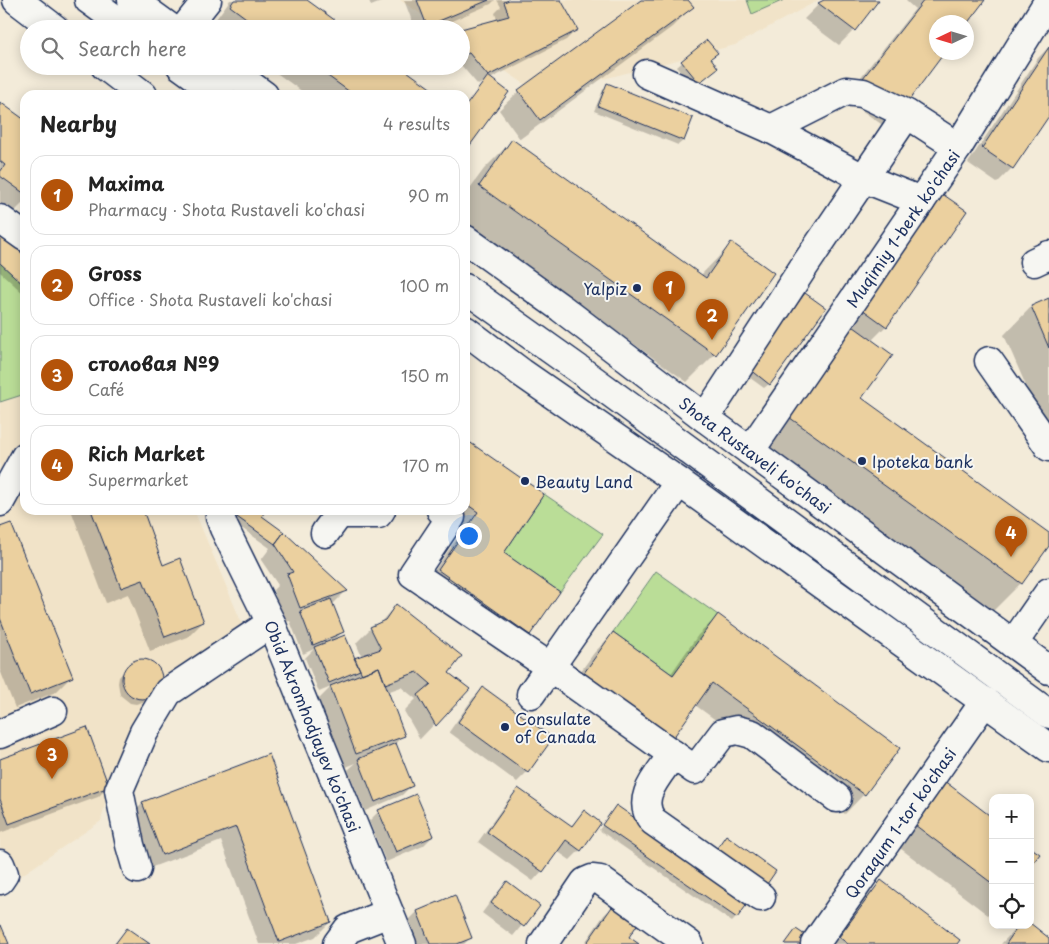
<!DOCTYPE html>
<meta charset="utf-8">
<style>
body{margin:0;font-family:"Playpen Sans",sans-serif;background:#f6f6f6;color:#222}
.controls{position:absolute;right:15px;bottom:15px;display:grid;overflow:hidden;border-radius:10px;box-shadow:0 2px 12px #0003}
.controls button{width:45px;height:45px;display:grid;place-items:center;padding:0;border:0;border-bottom:1px solid #e0e0e0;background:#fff;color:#222;font:25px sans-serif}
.compass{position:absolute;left:929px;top:15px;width:45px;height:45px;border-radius:50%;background:#fff;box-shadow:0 2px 12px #0003;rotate:266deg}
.you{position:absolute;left:468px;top:535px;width:18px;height:18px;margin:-12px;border:4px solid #fff;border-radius:50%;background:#1a73e8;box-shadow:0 0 0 8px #1a73e833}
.badge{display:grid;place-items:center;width:32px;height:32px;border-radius:50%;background:#b45309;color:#fff;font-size:16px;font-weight:700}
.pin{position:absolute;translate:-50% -41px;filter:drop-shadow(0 1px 2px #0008)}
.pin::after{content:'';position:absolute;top:26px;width:18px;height:15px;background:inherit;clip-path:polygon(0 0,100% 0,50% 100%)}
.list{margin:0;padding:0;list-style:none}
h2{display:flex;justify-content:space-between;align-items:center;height:65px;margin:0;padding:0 20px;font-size:21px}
h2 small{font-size:16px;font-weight:400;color:#767676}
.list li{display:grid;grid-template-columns:32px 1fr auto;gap:15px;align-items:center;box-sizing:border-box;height:80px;margin:0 10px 10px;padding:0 10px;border:1px solid #e0e0e0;border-radius:15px}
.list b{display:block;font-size:19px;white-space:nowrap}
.list p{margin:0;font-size:16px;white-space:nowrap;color:#767676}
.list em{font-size:16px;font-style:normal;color:#767676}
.icon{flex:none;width:28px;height:28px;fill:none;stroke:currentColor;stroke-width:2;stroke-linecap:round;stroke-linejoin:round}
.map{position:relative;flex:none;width:1049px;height:944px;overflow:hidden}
.search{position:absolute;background:#fff;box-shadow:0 2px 12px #0003;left:20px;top:20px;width:450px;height:55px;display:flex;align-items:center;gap:12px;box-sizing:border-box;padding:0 18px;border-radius:28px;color:#767676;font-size:19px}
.panel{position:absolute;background:#fff;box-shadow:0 2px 12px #0003;left:20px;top:90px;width:450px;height:425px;border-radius:15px}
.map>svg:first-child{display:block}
</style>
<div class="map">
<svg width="1049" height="944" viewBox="0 0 1049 944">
<rect width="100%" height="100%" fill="#f3ebd9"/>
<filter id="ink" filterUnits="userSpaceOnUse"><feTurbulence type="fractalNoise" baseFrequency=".02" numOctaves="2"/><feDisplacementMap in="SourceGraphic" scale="10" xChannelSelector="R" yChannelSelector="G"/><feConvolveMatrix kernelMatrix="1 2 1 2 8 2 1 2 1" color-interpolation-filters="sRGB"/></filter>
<g filter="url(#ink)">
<path fill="#f1e3c8" d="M 400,0 L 819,0 L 735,45 L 541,95 L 461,41 L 461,29 L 443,29 Z
M 25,394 L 25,510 L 194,510 L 243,626 L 165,684 L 109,787 L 101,821 L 0,890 L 0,402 Z"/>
<path fill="#badd97" stroke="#6a867a" d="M 747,0 L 784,0 L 752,14 Z
M 0,263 L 25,286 L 25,394 L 0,402 Z
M 544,494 L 603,534 L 560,592 L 504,553 Z
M 656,571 L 718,615 L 673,675 L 613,632 Z"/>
<path fill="#0003" d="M 230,0 L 305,0 L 345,29 L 214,29 L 211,26 Z
M 369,0 L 386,0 L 371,6 Z
M 404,0 L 495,0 L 491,4 L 433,29 L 415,29 Z
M 497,0 L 559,0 L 576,30 L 566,40 L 490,79 L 465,150 L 465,107 L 484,82 L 478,85 L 461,65 L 461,30 L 497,20 L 495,13 L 501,7 Z
M 643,0 L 687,0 L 692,7 L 672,27 L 520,139 L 499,110 L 519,91 Z
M 827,0 L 877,0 L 854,30 L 839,45 L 804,19 L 819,4 Z
M 907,0 L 984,0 L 966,23 L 936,22 L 936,52 L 884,126 L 844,98 L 915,9 L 906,1 Z
M 707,41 L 710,59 L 716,68 L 694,87 L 677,67 Z
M 1049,47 L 1049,114 L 1012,168 L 997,183 L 968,163 L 1038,58 Z
M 267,66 L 398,66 L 438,95 L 307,95 Z
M 429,66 L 442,66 L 430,69 Z
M 607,85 L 691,119 L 683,141 L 678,145 L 594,111 L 603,90 Z
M 0,104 L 25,122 L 25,201 L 1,225 L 0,224 Z
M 512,141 L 700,276 L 731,244 L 772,273 L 715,354 L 687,382 L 465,223 L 465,195 L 484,169 Z
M 926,210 L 886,326 L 871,341 L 860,399 L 1049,534 L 1049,544 L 1021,583 L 993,611 L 759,443 Z
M 0,235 L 25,258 L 25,295 L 0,272 Z
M 805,294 L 769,384 L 764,388 L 746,375 Z
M 1049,299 L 1049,439 L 1004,335 L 1031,307 Z
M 465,440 L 529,634 L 514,649 L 424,586 L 464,528 L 438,510 L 465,510 Z
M 71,510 L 141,510 L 163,566 L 203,622 L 188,637 L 150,651 L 128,594 L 106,603 Z
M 242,510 L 265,510 L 260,517 L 346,591 L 332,605 L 342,632 L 334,641 L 354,659 L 362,657 L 356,643 L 371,628 L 378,625 L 396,605 L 447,673 L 468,689 L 420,739 L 404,711 L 416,699 L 401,687 L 387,692 L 403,735 L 395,744 L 412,785 L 402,795 L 365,811 L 348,770 L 356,763 L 341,769 L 316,702 L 331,687 L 319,692 L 305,658 L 314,649 L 303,654 L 290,621 L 285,622 L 273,590 L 278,585 L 261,560 L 270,548 L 233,522 Z
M 0,528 L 71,677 L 56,692 L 15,708 L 0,670 Z
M 718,616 L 864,794 L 845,814 L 695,705 L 672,737 L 652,757 L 565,693 L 594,653 L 613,633 L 670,675 L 698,635 Z
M 138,661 L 149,662 L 155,665 L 161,676 L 161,683 L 149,700 L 136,704 L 130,703 L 120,695 L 118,683 L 119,677 L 127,668 L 132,663 Z
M 483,689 L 527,772 L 517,782 L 449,732 L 473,698 Z
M 268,756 L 330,922 L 315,937 L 296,944 L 259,944 L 221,841 L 147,869 L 128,818 L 143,803 Z
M 0,760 L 108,787 L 98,797 L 0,833 Z
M 518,790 L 570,827 L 584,812 L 599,823 L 580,850 L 570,860 L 557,851 L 542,871 L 533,881 L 478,842 L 508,800 Z
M 923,801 L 993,819 L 993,910 L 988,915 L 892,842 Z
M 379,811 L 433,836 L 423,846 L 386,862 L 369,821 Z
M 612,812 L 749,899 L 736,918 L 732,922 L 599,830 Z
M 881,882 L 955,944 L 830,944 L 861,902 Z
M 507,883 L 538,906 L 513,936 L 482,913 L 497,893 Z
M 454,897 L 471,937 L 464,944 L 416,944 L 407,922 L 417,912 Z
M 614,906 L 627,937 L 637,944 L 584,944 L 604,915 Z
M 1019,925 L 1030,925 L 1049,939 L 1049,944 L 1001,944 Z
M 127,929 L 148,944 L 114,944 Z"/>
<path fill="#ebd09f" stroke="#1b2f5e" d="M 234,0 L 307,0 L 347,29 L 261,29 L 230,6 Z
M 417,0 L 489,0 L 427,26 Z
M 509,0 L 561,0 L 578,30 L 488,76 L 469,53 L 461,55 L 461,29 L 509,16 L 504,2 Z
M 641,0 L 688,0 L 694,7 L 540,120 L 518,90 Z
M 824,0 L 879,0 L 855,31 L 818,3 Z
M 924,0 L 985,0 L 966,25 L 966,22 L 936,22 L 936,52 L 945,52 L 904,107 L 863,78 Z
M 707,40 L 718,53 L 711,58 L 718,68 L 699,83 L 681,61 Z
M 1049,47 L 1049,116 L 1013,169 L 982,148 Z
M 314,66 L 400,66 L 440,95 L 354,95 Z
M 488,76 L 509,92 L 465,152 L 465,107 Z
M 607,83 L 693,118 L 684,141 L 598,106 Z
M 0,102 L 25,120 L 25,194 L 0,176 L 0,172 L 5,165 L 0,161 Z
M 512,139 L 706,278 L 731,242 L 774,273 L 716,355 L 479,186 Z
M 941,193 L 967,211 L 887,327 L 862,309 Z
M 0,234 L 25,256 L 25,286 L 0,263 Z
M 805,293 L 826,308 L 770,385 L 750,369 Z
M 1049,298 L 1049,348 L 1031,306 Z
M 850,324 L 893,355 L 862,398 L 1049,533 L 1049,546 L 1022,584 L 786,415 Z
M 465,439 L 544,494 L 504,553 L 560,592 L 530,635 L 438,570 L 478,512 L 465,503 Z
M 91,510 L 143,510 L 163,565 L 180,558 L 204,622 L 165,637 L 143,580 L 121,588 Z
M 242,510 L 266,510 L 262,516 L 284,532 L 275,544 L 237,517 Z
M 11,523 L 73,677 L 30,694 L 0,618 L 0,527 Z
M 284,532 L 348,591 L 300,608 L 287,574 L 293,572 L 275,544 Z
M 331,599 L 344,632 L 313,645 L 300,611 Z
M 396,604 L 462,656 L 449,673 L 470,689 L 436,726 L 418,695 L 431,684 L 417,672 L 385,684 L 379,667 L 362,674 L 354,658 L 381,649 L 370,627 L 385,620 Z
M 718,614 L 900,748 L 865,795 L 712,683 L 673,738 L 584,673 L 613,632 L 673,675 Z
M 345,635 L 360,670 L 329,683 L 314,647 Z
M122 679a20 20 0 1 1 40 0a20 20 0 1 1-40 0Z
M 379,667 L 405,736 L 356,754 L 330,686 Z
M 483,687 L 553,738 L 528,773 L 458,722 Z
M 87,727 L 109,787 L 9,824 L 0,799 L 0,759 Z
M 396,743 L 413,786 L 375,802 L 358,759 Z
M 269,754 L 331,922 L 279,942 L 236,827 L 162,855 L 142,802 Z
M 943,780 L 993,818 L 993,884 L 911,822 Z
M 518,788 L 572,826 L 584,810 L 601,823 L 581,851 L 566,840 L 543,872 L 487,832 Z
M 416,794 L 434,836 L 396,852 L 378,810 Z
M 616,805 L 751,899 L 737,918 L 602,825 Z
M 726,835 L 776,871 L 765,887 L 715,851 Z
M 1030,847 L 1040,854 L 1030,867 Z
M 881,880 L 960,940 L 957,944 L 848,944 L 839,937 Z
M 507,881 L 540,906 L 524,927 L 491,903 Z
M 455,895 L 472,938 L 457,944 L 430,944 L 417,911 Z
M 614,904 L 639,922 L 629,937 L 639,944 L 586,944 Z
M 1030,923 L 1049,938 L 1049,944 L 1006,944 L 1019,925 L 1030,925 Z
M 0,925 L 1,925 L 9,944 L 0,944 Z
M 127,928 L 150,944 L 115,944 Z
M 796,929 L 808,937 L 803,944 L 785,944 Z"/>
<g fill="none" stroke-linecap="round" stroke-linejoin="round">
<defs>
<g id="minor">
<path d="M 89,0 L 129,29"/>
<path d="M 184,29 L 207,0"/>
<path d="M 181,66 L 221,95"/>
<path d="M 647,74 L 771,129 L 846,91 L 863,93 L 907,114 L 958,147"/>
<path d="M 771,129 L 863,178 L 921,201"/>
<path d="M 0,219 L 25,237"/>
<path d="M 1034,262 L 1049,255"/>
<path d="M 465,288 L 577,368 L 1049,714"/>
<path d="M 989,361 L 1049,447"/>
<path d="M 705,418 L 805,265 L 907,114"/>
<path id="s1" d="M 750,451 L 958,147 L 1049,0"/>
<path d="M 679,482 L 550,667 L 695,770 L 723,733 L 737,730 L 752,734 L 837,798"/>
<path d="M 0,502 L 25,457"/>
<path id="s2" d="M 220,510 L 220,517 L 224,528 L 271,623 L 402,944"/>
<path d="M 441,510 L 451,517 L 413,574 L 550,667 L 531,694"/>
<path d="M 325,533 L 339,514 L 378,514 L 381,510"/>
<path d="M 1013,644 L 1049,592"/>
<path d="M 0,734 L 53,711"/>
<path d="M 673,754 C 660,774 634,798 653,821 L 761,897"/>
<path d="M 0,864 L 4,874 L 0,880"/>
<path d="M 137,869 L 130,845 L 119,790 L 144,732 L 168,692 L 271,623"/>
<path d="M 337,944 L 348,929 L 389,913"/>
<path d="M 543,944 L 585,882 L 592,879 L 600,880 L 689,944"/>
<path id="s3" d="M 815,944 L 985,701"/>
</g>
<g id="major">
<path d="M 17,0 L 55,29"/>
<path d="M 132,0 L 172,29"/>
<path d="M 105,66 L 143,95"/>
<path d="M 224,66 L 264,95"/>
<path id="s4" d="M 465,239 L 561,308 L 705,418 L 1049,670"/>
<path d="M 465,330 L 522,373 L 679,482 L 1049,748"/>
</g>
</defs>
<use href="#minor" stroke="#1b2f5e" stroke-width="31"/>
<use href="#major" stroke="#1b2f5e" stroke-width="31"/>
<use href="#minor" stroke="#f6f6f2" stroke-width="28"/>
<use href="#major" stroke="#f6f6f2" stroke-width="28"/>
</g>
</g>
<g fill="#1b2f5e" stroke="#f6f6f2" stroke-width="2">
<circle cx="637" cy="288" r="5"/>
<circle cx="862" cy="461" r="5"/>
<circle cx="525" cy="481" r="5"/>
<circle cx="505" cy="727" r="5"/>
</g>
<g text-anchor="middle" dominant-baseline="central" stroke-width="4" stroke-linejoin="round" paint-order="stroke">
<g font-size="16" fill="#1b2f5e" stroke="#f6f6f2">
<text stroke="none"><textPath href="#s1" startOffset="270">Muqimiy 1-berk ko'chasi</textPath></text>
<text stroke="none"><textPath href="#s4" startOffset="362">Shota Rustaveli ko'chasi</textPath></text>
<text stroke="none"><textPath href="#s2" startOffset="236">Obid Akromhodjayev ko'chasi</textPath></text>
<text stroke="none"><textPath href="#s3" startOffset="148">Qoraqum 1-tor ko'chasi</textPath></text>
</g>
<g font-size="16" fill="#1b2f5e" stroke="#f6f6f2" text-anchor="start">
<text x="627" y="288" text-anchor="end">Yalpiz</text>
<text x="872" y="461">Ipoteka bank</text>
<text x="535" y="481">Beauty Land</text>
<text x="515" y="718">Consulate<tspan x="515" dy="18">of Canada</tspan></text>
</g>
</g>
</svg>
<div class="controls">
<button>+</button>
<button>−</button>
<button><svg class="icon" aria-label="locate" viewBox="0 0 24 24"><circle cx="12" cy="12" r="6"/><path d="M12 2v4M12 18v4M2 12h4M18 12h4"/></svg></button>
</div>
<svg class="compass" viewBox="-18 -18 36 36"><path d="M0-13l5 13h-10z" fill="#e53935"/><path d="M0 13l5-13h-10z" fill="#767676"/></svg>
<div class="you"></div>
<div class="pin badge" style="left:669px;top:312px">1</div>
<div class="pin badge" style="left:712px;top:340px">2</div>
<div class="pin badge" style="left:52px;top:779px">3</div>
<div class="pin badge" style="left:1011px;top:557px">4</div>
<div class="search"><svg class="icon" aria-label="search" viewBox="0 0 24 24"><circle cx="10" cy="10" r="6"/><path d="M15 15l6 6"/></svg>Search here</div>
<section class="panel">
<h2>Nearby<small>4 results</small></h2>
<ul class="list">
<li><span class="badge">1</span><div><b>Maxima</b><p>Pharmacy · Shota Rustaveli ko'chasi</p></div><em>90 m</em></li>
<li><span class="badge">2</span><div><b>Gross</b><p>Office · Shota Rustaveli ko'chasi</p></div><em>100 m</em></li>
<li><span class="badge">3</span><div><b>столовая №9</b><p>Café</p></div><em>150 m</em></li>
<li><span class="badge">4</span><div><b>Rich Market</b><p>Supermarket</p></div><em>170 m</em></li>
</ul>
</section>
</div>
